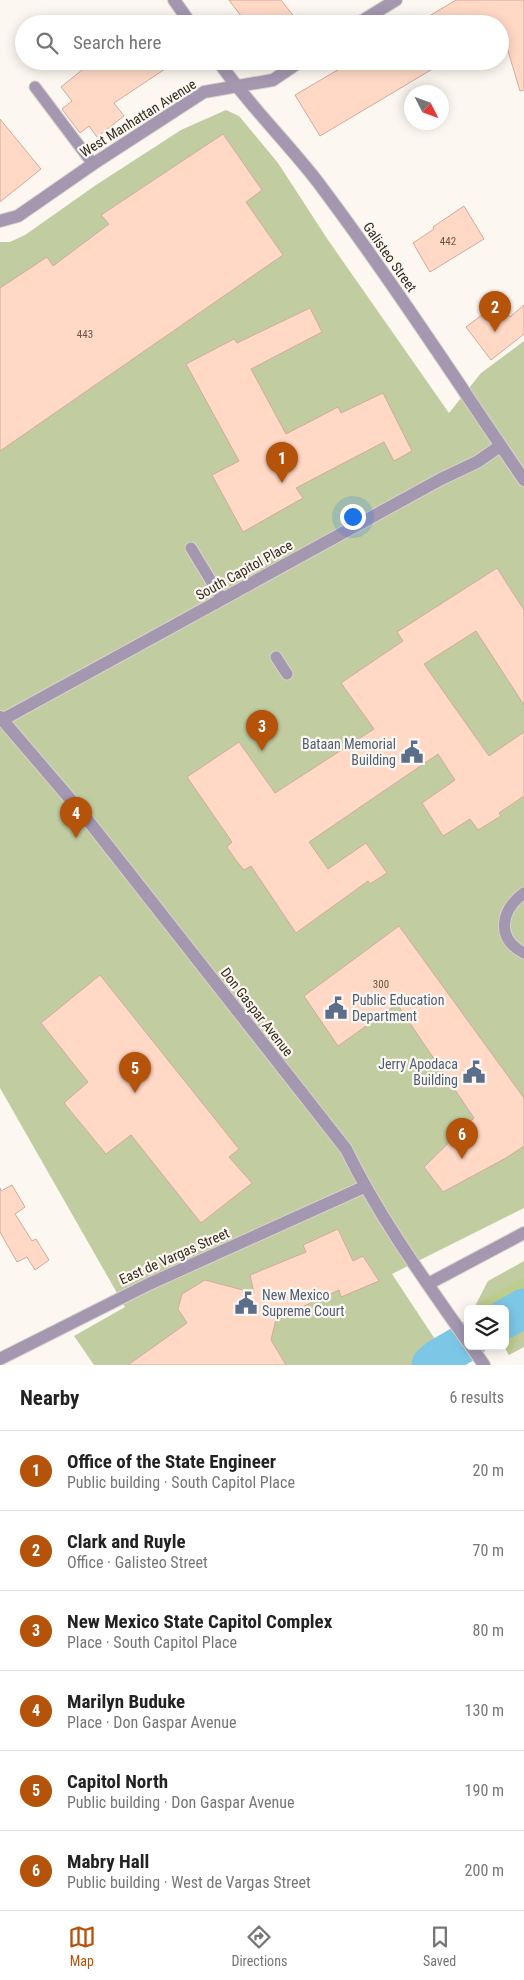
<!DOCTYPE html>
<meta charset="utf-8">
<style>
body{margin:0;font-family:"Roboto Condensed",sans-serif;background:#f6f6f6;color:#222}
.controls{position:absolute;right:15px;bottom:15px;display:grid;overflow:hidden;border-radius:8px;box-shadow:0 2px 12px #0003}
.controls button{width:45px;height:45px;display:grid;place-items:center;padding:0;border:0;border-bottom:1px solid #e0e0e0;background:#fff;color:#222;font:25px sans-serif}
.compass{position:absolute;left:404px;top:85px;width:45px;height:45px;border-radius:50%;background:#fff;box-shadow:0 2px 12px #0003;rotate:132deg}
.you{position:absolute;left:352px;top:516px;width:18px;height:18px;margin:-12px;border:4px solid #fff;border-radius:50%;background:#1a73e8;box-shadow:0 0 0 8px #1a73e833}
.badge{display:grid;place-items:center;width:32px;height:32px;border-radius:50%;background:#b45309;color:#fff;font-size:16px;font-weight:700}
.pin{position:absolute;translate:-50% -41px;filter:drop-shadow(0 1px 2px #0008)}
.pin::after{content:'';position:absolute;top:26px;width:18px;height:15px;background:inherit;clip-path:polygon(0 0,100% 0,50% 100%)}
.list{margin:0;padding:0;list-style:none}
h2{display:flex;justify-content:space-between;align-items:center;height:65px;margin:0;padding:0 20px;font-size:21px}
h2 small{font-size:16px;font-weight:400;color:#767676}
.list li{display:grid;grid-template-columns:32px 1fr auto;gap:15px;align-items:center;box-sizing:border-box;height:80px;padding:0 20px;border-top:1px solid #e0e0e0}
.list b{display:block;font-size:19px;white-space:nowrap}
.list p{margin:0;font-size:16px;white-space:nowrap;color:#767676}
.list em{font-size:16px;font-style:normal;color:#767676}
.icon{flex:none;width:28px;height:28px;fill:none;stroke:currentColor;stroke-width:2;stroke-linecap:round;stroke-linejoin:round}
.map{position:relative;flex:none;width:524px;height:1365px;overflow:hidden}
.search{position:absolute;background:#fff;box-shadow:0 2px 12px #0003;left:15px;right:15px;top:15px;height:55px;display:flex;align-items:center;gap:12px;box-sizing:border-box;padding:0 18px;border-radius:28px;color:#767676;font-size:19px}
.sheet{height:545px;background:#fff}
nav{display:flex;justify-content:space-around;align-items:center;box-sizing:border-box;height:70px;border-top:1px solid #e0e0e0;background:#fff;font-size:14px;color:#767676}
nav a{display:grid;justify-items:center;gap:2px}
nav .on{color:#b45309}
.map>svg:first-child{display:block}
</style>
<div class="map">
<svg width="524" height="1365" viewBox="0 0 524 1365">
<rect width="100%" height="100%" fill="#fdf7f1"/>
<path fill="#c1cda1" d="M 226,110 L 239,116 L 278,163 L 328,240 L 449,413 L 481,373 L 524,341 L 524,1208 L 392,1274 L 452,1365 L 94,1365 L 74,1336 L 125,1307 L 0,1088 L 0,242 L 10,242 L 25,235 L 96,185 L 181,130 Z
M 524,1261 L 524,1347 L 509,1355 L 504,1346 L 505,1346 L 505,1309 L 479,1309 L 476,1304 L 488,1281 Z"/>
<path fill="#bdcd8d" d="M 524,1277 L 524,1328 L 509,1355 L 504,1346 L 505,1346 L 505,1309 L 479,1309 L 476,1304 Z"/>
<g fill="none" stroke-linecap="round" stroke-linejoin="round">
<path stroke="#7dc7e6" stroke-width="39" d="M 505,1319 L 524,1308
M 431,1365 L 439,1358 L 468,1341"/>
</g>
<path fill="#ffd9c6" stroke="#d0ab9a" d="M 229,0 L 281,0 L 300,24 L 247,24 Z
M 456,0 L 524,0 L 524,90 L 520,91 L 500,24 L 416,24 Z
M 93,61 L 177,61 L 114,103 L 124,116 L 97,137 L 89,126 L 80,133 L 62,109 L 72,101 L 61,87 Z
M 353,61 L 446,61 L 320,136 L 295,95 Z
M 0,119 L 41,169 L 0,202 Z
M 223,134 L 262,190 L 246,202 L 283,255 L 0,451 L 0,288 L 47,257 L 53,266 L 109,224 L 101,215 Z
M 464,206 L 484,239 L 430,272 L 413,243 L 434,229 L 433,227 Z
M 499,302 L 510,317 L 524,305 L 524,334 L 491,360 L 466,327 Z
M 310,308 L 322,332 L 251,369 L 286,434 L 338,407 L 341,413 L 383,393 L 412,451 L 394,461 L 384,442 L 296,488 L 303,498 L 243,532 L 212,475 L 239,461 L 186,364 L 234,339 L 237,343 Z
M 497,568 L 524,610 L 524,705 L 476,631 L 424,664 L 489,756 L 524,732 L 524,796 L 499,813 L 501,816 L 478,830 L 470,819 L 443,836 L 422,803 L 455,780 L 438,754 L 309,842 L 328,869 L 366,843 L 387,873 L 370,884 L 368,881 L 296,933 L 251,866 L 244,870 L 235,859 L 227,847 L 232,842 L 187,777 L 239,742 L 275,793 L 374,729 L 341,683 L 403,641 L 397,632 Z
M 399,926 L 524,1098 L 524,1146 L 506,1158 L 443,1192 L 424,1167 L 474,1118 L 397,1004 L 338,1046 L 304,996 Z
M 100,975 L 239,1149 L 229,1157 L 252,1183 L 201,1223 L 131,1135 L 106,1154 L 64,1103 L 88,1082 L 41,1023 Z
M 12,1185 L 25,1207 L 15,1214 L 32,1241 L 36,1239 L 49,1260 L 35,1270 L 27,1257 L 17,1262 L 0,1232 L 0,1188 L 1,1191 Z
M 338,1229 L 353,1261 L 363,1256 L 379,1281 L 341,1297 L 339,1290 L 276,1319 L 271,1340 L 286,1365 L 128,1365 L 187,1323 L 178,1309 L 182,1294 L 205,1280 L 254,1293 L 250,1275 L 306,1252 L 303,1245 Z"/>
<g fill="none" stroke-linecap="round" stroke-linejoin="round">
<defs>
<path id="service" d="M 35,87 L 93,164
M 191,548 L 222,599
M 276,657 L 287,674
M 524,893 C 501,910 495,938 524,953"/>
<path id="minor" d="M 357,24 L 396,0
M 0,221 L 18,216 L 93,164 L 204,92 L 273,80 L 301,61
M 2,720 L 441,479 L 477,462 L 500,446
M 428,1284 L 524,1233
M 0,1359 L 149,1284 L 364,1187"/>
<path id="tertiary" d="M 174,0 L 191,24
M 218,61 C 248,104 285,140 317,181 C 390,278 456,380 524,480
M 0,717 L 83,814 L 346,1149 C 379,1217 424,1279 468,1342
M 471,1346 L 484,1365"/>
</defs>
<use href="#service" stroke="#d9d2cb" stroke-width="13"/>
<use href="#minor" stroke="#d9d2cb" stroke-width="14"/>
<use href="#tertiary" stroke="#d9d2cb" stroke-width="14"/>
<use href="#service" stroke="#a497b0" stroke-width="11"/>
<use href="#minor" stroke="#a497b0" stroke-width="12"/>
<use href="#tertiary" stroke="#a497b0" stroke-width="12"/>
</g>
<defs>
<symbol id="civic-bare" viewBox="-9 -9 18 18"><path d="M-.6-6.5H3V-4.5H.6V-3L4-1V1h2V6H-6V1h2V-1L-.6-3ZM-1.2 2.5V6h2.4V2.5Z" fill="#5c6f8a" stroke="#fdf7f1" stroke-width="2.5" paint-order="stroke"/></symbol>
</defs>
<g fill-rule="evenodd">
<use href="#civic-bare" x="396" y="736" width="32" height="32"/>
<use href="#civic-bare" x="320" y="992" width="32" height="32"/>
<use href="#civic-bare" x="458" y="1056" width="32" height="32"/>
<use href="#civic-bare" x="230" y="1287" width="32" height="32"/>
</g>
<g text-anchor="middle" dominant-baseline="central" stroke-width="4.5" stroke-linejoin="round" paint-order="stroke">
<g font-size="11" fill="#685649">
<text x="448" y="241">442</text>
<text x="85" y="334">443</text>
<text x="381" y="984">300</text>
</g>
<g font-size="14" fill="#352b1f" stroke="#fdf7f1">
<text transform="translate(138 118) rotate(-32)">West Manhattan Avenue</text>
<text transform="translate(390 257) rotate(55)">Galisteo Street</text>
<text transform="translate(244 570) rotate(-29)">South Capitol Place</text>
<text transform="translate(257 1012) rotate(52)">Don Gaspar Avenue</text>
<text transform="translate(174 1256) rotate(-24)">East de Vargas Street</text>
</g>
<g font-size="14" fill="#4e5e75" stroke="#fdf7f1" text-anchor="end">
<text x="396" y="744">Bataan Memorial<tspan x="396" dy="16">Building</tspan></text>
<text x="352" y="1000" text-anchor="start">Public Education<tspan x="352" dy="16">Department</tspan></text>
<text x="458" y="1064">Jerry Apodaca<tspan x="458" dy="16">Building</tspan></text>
<text x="262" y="1295" text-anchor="start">New Mexico<tspan x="262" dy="16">Supreme Court</tspan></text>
</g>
</g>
</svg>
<div class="controls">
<button><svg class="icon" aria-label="layers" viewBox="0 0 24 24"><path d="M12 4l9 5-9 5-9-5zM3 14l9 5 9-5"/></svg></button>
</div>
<svg class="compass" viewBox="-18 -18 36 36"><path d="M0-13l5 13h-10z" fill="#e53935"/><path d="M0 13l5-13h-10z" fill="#767676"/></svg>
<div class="you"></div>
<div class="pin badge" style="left:282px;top:483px">1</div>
<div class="pin badge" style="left:495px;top:332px">2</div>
<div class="pin badge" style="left:262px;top:751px">3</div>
<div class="pin badge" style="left:76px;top:838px">4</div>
<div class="pin badge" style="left:135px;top:1093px">5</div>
<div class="pin badge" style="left:462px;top:1159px">6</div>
<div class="search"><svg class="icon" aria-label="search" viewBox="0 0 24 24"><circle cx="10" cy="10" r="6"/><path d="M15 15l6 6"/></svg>Search here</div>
</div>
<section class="sheet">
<h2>Nearby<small>6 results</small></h2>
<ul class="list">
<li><span class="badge">1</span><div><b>Office of the State Engineer</b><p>Public building · South Capitol Place</p></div><em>20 m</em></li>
<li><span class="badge">2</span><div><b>Clark and Ruyle</b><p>Office · Galisteo Street</p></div><em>70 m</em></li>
<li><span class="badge">3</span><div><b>New Mexico State Capitol Complex</b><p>Place · South Capitol Place</p></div><em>80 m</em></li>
<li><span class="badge">4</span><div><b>Marilyn Buduke</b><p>Place · Don Gaspar Avenue</p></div><em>130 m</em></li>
<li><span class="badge">5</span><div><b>Capitol North</b><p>Public building · Don Gaspar Avenue</p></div><em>190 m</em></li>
<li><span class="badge">6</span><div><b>Mabry Hall</b><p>Public building · West de Vargas Street</p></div><em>200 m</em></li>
</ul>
</section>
<nav>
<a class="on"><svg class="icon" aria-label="map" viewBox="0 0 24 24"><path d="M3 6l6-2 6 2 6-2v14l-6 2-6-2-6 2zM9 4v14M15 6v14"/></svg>Map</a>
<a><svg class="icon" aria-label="directions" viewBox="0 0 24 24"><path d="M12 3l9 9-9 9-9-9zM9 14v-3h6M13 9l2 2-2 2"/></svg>Directions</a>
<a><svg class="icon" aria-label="saved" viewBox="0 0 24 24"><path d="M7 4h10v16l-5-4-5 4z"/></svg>Saved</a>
</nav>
